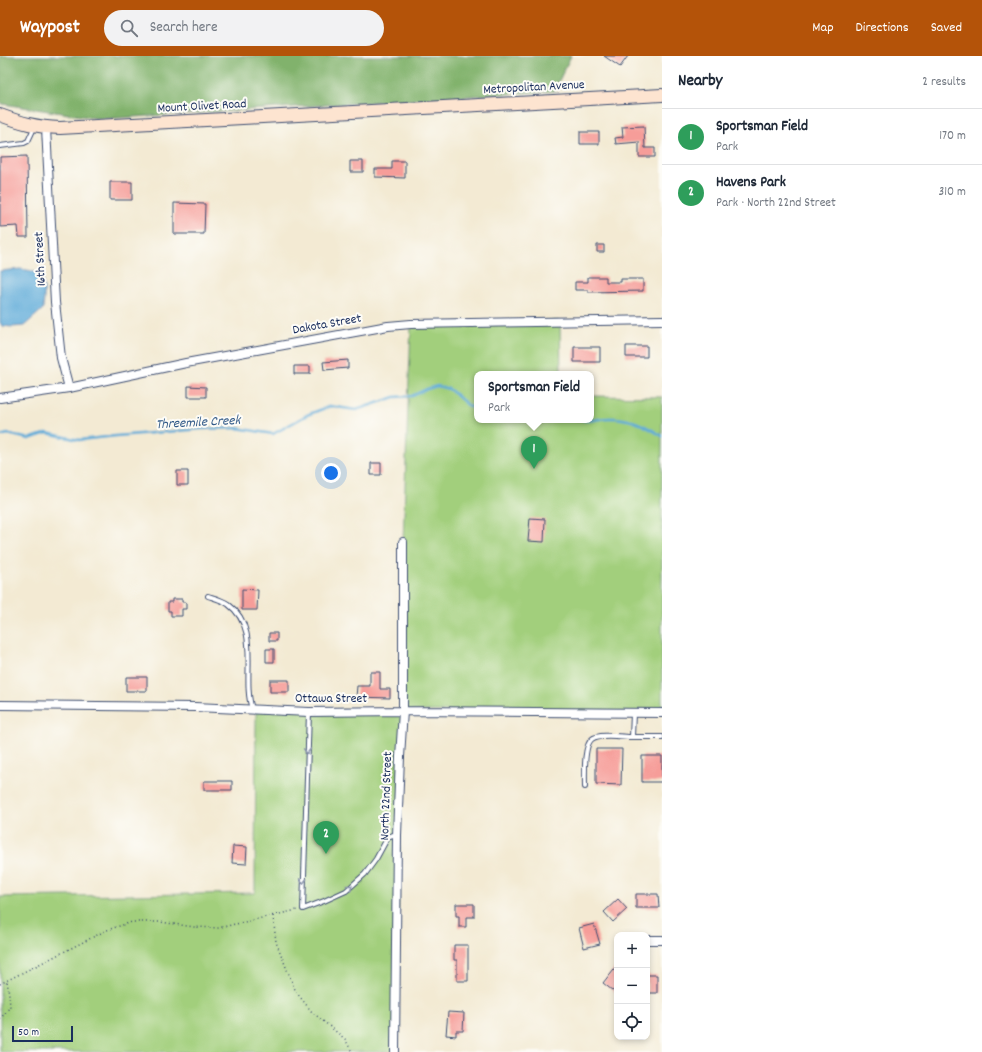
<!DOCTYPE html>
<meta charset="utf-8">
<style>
body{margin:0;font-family:Dekko,sans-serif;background:#f2f2f3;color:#1f2937}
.controls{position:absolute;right:12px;bottom:12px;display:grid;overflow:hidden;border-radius:8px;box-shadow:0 2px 6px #0003}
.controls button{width:36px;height:36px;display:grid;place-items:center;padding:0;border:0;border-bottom:1px solid #e0e1e3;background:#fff;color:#1f2937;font:20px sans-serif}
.scale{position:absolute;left:12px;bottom:10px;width:61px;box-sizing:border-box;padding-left:4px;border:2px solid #1b2f5e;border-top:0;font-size:11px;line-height:14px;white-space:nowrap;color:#1b2f5e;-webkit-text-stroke:3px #fdfcf7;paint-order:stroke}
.you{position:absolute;left:331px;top:417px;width:14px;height:14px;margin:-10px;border:3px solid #fff;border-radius:50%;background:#1a73e8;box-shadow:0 0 0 6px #1a73e833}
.badge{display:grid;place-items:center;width:26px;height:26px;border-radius:50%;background:#b45309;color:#fff;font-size:13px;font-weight:700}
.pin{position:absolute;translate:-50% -33px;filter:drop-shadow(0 1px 2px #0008)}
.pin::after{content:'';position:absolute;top:21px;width:14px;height:12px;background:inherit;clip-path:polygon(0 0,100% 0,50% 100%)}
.popup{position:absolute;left:474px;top:315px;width:120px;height:52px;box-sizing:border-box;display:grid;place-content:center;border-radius:8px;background:#fff;filter:drop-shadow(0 1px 3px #0005);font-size:13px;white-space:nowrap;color:#747a83}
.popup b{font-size:15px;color:#1f2937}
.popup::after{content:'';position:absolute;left:50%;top:100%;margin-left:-8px;border:8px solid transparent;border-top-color:#fff}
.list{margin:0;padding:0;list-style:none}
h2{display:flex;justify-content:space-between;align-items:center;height:52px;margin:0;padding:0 16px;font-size:17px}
h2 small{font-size:13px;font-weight:400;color:#747a83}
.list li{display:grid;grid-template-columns:26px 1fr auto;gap:12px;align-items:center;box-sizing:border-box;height:56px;padding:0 16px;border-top:1px solid #e0e1e3}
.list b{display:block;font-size:15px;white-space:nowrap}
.list p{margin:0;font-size:13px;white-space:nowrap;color:#747a83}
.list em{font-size:13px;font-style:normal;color:#747a83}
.icon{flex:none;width:22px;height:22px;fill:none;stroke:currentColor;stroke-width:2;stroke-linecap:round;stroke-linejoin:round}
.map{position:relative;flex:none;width:662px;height:996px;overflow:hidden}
header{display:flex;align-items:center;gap:24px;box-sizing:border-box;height:56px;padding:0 20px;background:#b45309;color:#fff}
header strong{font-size:19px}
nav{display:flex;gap:22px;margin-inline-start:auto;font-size:14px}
.search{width:280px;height:36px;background:#f2f2f3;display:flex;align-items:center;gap:10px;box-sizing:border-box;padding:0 14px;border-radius:22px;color:#747a83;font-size:15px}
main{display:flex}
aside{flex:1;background:#fff}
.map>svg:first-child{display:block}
</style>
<header>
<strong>Waypost</strong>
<div class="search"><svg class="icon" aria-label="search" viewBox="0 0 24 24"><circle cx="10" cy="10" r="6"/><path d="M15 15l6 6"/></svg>Search here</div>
<nav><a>Map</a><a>Directions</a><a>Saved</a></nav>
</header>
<main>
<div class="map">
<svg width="662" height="996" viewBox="0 0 662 996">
<rect width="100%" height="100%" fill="#fdfcf7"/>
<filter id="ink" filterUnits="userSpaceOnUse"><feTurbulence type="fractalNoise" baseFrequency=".025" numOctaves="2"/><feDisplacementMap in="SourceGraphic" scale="8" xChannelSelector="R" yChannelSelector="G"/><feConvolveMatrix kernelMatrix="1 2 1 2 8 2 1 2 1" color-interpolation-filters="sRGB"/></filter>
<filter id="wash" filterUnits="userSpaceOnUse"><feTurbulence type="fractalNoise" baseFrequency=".012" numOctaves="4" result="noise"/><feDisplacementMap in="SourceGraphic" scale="16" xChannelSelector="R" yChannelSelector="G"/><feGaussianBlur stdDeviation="0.9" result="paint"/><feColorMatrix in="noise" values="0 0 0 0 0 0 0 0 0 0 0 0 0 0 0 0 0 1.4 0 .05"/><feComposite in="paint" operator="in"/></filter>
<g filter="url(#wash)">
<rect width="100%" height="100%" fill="#f3ead3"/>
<path fill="#a2cf7c" stroke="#5e7f6d" d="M 560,265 L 561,318 L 477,318 L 477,364 L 591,364 L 591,340 L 662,341 L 662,657 L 403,655 L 395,996 L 0,996 L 0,841 L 255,837 L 256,653 L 403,655 L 403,486 L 411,268 Z"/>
<path fill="#81b26c" stroke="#4e7065" d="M 0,0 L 571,0 L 554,35 L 101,63 L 3,48 L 0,46 Z"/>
<path fill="#60acd9" stroke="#3e6e9c" d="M 20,213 C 25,214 32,214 36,217 C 47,225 44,241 43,253 L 24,270 L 12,271 L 2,270 L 0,266 L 0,215 Z"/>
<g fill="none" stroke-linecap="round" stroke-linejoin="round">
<path stroke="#60acd9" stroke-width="2.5" d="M 583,364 C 591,366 600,362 608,362 C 629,361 645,369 662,380
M 0,380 L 8,378 L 29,383 L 47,377 L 79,384 L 116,380 L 201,373 L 237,372 L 273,378 L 307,359 L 330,350 L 356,354 L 395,341 L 412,340 L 427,333 L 437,330 L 449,333 L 470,351 L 477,351"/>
</g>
<g id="blocks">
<path fill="#f69d99" d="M 604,0 L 628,0 L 620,11 Z
M 644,70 L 645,92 L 655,92 L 655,101 L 639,101 L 639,86 L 616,88 L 615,82 L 623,81 L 622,71 Z
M 580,76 L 599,76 L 599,88 L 580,88 Z
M 27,100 L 28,181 L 19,181 L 18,170 L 0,171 L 0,101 Z
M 350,105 L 363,105 L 363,116 L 350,116 Z
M 392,105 L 405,105 L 405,122 L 375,121 L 375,113 L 392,113 Z
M 110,126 L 132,126 L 132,144 L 110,144 Z
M 174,147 L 205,148 L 204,178 L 174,178 Z
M 597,189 L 604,189 L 604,196 L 597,196 Z
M 588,221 L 606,221 L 606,226 L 621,226 L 621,223 L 643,223 L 643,235 L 588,236 L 588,234 L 575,234 L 575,226 L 588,226 Z
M 626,290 L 647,290 L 647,301 L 626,301 Z
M 574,291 L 600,291 L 600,306 L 574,306 Z
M 348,304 L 348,312 L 324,314 L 323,306 Z
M 294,310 L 310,310 L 310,318 L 294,318 Z
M 188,330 L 206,331 L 206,341 L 188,341 Z
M 371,407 L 381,407 L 381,419 L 371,419 Z
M 177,415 L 188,415 L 188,429 L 177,429 Z
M 530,462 L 545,463 L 544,486 L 528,485 Z
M 242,533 L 258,534 L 257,554 L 242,554 Z
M 172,543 L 182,543 L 182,546 L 186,546 L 186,553 L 182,553 L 182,560 L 171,560 L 171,555 L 168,555 L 168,546 L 172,546 Z
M 269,577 L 277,577 L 277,585 L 269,585 Z
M 266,593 L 274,593 L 274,606 L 266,606 Z
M 370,616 L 380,616 L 380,633 L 390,633 L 390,642 L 356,641 L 357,630 L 370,630 Z
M 126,621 L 147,621 L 147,635 L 126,635 Z
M 270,624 L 289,624 L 289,636 L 270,636 Z
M 596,693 L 622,693 L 621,729 L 596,728 Z
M 642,700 L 662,700 L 662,726 L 642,726 Z
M 204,725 L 232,725 L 232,734 L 204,734 Z
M 233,790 L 247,791 L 246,808 L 232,807 Z
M 636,838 L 658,838 L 659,852 L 636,852 Z
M 618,843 L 627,853 L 613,866 L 604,856 Z
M 456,848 L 474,848 L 474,861 L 466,861 L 466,871 L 459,871 L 459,860 L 456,860 Z
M 594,868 L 600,888 L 584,892 L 579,872 Z
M 454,889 L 468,889 L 468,925 L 457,925 L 457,904 L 454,904 Z
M 617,909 L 617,938 L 603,927 Z
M 647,919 L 657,919 L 657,937 L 647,937 Z
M 448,956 L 464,957 L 463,975 L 456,975 L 456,980 L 446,979 Z"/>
</g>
</g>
<g filter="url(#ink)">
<use href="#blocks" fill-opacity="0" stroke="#3b4b70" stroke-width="1"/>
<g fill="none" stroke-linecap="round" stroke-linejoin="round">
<defs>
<path id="lane" d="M 0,90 L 24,87 L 28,85 L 35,70
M 208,540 C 214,542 222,544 228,548 C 262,573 241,621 252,653
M 309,656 L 303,853 L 324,845 L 346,835 L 365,818 L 376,803 L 388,781 L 393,779 L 397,779
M 633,657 L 632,681 L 662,681
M 585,731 C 585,720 583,690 592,683 C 599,677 623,681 632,681"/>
<path id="street" d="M 46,72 L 55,246 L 61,302 L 69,332
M 0,342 L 69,332 L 186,307 L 388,270 L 411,268 L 662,264
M 0,649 L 195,651 L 309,656 L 403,655 L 662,657
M 647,884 L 662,884
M 395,996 L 397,779 L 400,701 L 403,655 L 403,486"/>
<path id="secondary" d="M 0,59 C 22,67 36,71 60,72 L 662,39"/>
</defs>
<use href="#lane" stroke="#3b4b70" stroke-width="6"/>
<use href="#street" stroke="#3b4b70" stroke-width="10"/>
<use href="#secondary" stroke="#3b4b70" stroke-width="14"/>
<path stroke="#3b4b70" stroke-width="1.5" stroke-dasharray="1 3" stroke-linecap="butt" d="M 273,860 L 276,886 L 296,936 L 312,956 L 345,983 L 352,996
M 0,928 L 107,874 L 132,866 L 160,866 L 194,871 L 218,872 L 297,854
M 0,963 L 10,951 L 9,938 L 7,925"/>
<use href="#lane" stroke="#fff" stroke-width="4"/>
<use href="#street" stroke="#fff" stroke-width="8"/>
<use href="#secondary" stroke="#fde4d0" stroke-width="12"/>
</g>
<defs><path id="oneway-chevron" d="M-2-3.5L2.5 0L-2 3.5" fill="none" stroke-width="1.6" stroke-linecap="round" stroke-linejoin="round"/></defs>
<g stroke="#8d97ae">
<use href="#oneway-chevron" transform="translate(307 695) rotate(92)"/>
<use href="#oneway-chevron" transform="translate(303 825) rotate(92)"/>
<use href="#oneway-chevron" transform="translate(350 831) rotate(-39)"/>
</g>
</g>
<g text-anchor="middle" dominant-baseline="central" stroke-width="4" stroke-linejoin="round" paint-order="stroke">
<g font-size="13" fill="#1b2f5e" stroke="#fdfcf7">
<text transform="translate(534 32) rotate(-3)">Metropolitan Avenue</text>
<text transform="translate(202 51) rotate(-3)">Mount Olivet Road</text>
<text transform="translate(41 203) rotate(-93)">16th Street</text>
<text transform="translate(327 269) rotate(-10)">Dakota Street</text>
<text x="331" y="643">Ottawa Street</text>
<text transform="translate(387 740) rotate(-88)">North 22nd Street</text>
</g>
<g font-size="14" font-style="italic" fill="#335b89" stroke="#fdfcf7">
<text transform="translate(198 367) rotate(-3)">Threemile Creek</text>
</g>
</g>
</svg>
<div class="controls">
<button>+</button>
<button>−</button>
<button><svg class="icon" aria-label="locate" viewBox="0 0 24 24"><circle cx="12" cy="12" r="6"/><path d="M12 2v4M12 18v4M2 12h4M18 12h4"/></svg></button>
</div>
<div class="scale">50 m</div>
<div class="you"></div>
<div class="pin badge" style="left:534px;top:413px;background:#2e9e5b">1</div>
<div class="popup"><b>Sportsman Field</b>Park</div>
<div class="pin badge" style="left:326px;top:798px;background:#2e9e5b">2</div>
</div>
<aside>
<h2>Nearby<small>2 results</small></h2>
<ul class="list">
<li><span class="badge" style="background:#2e9e5b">1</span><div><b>Sportsman Field</b><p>Park</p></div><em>170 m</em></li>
<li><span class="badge" style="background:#2e9e5b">2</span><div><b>Havens Park</b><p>Park · North 22nd Street</p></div><em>310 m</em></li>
</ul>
</aside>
</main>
